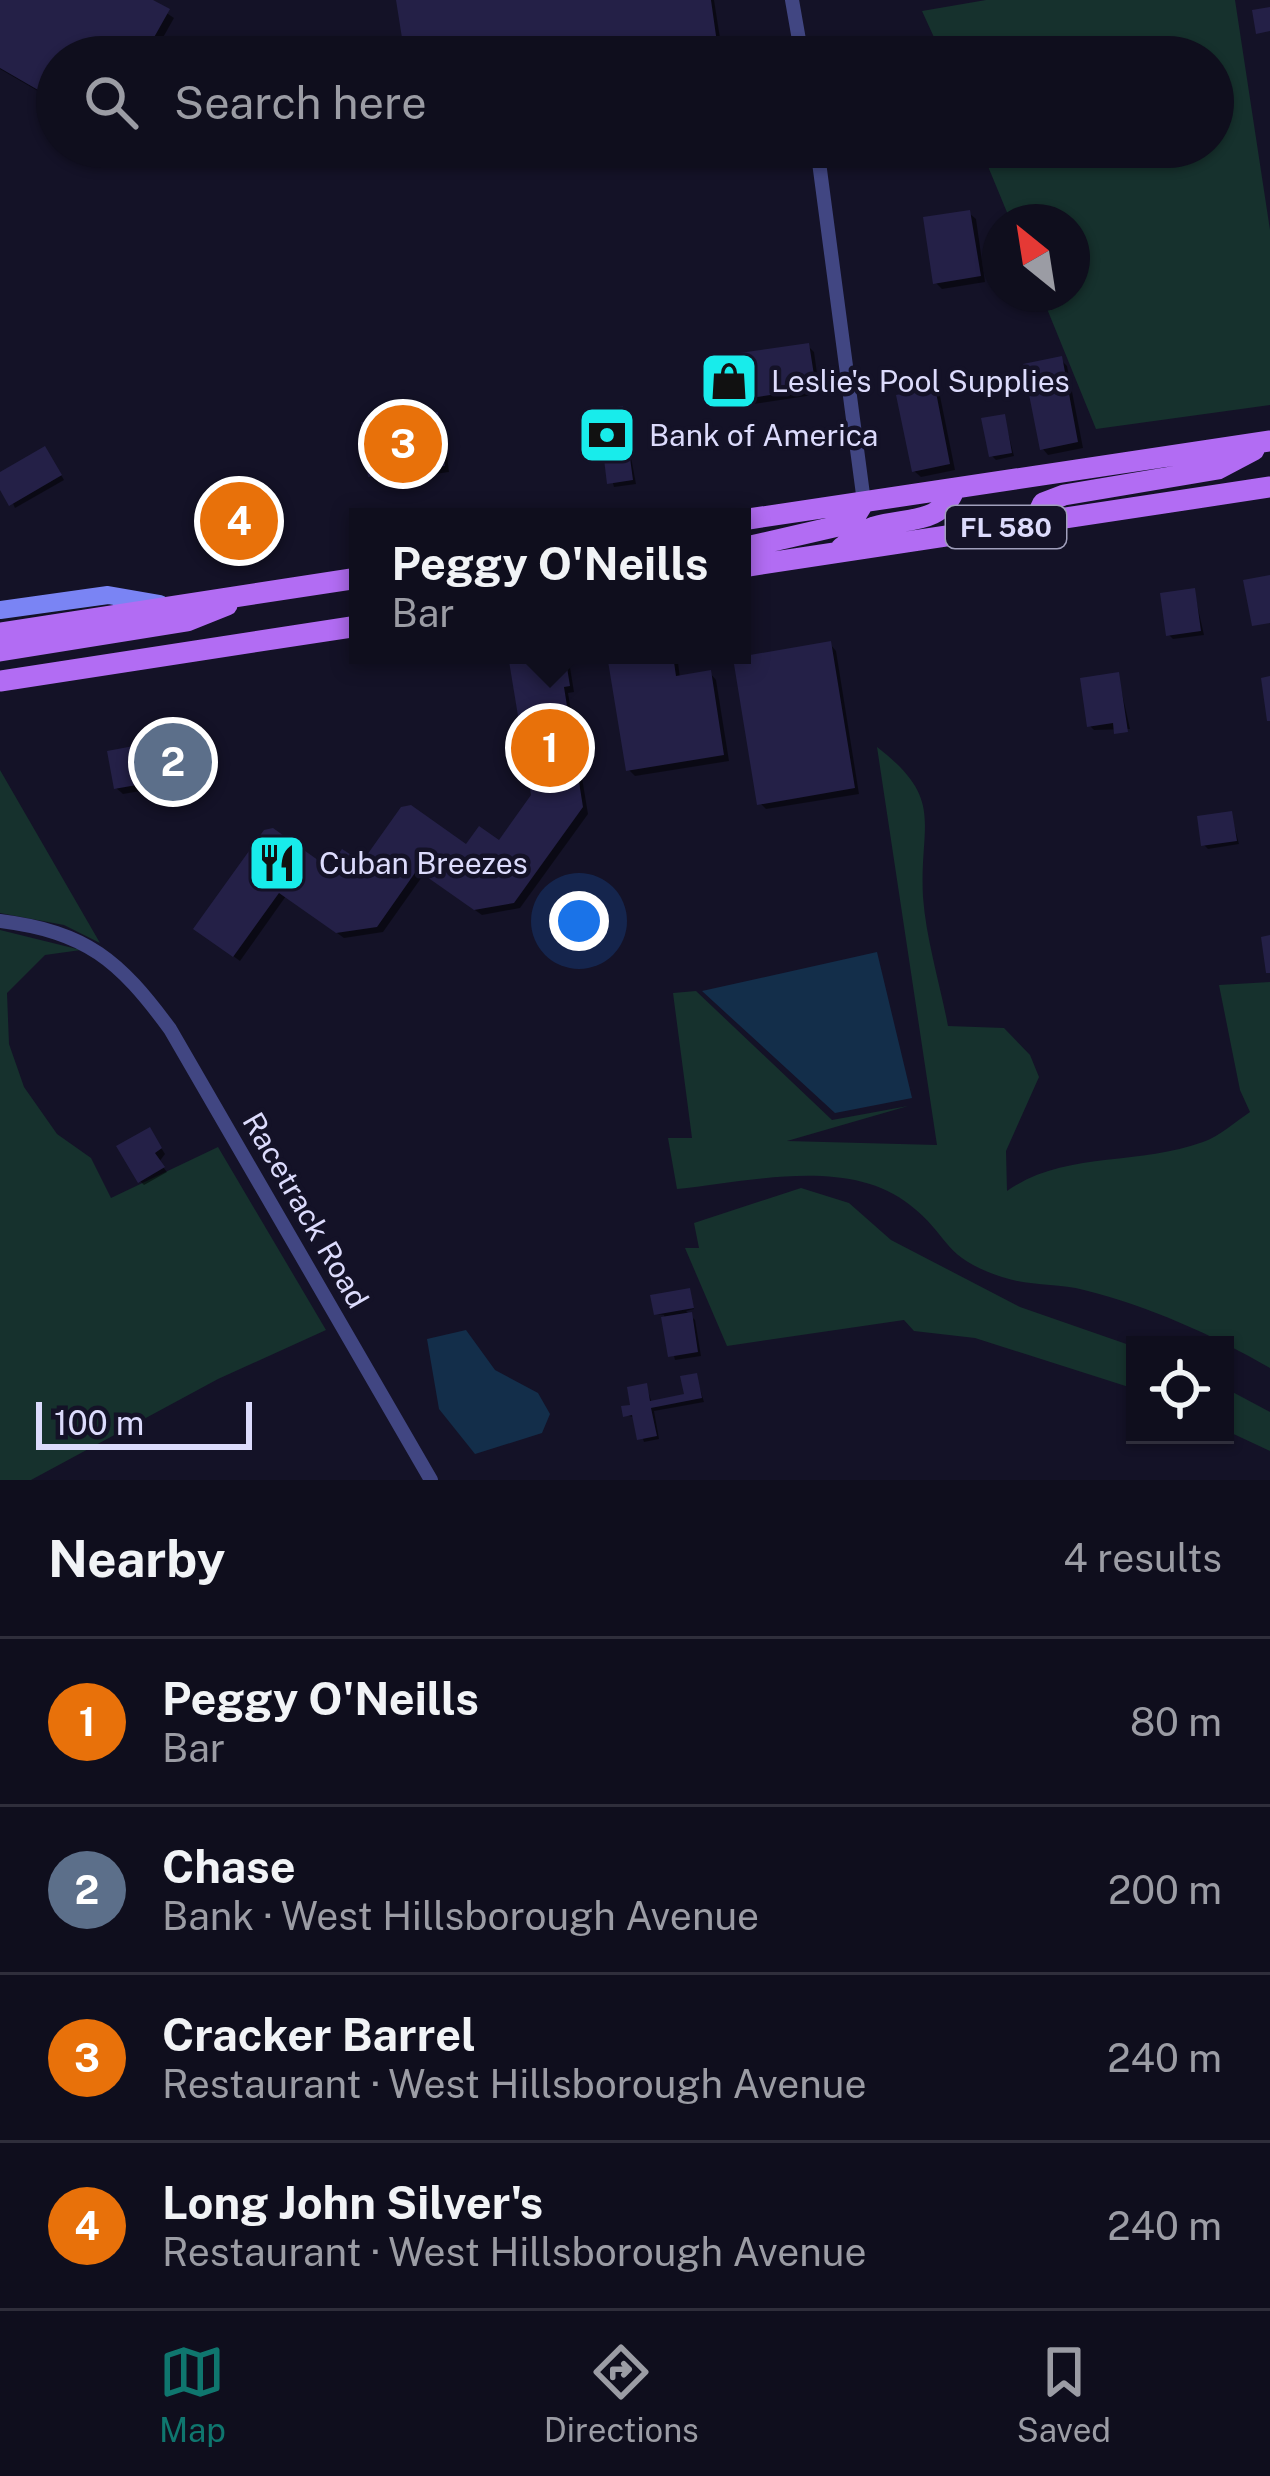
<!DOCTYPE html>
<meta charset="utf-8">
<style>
body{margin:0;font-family:"Public Sans",sans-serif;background:#1d1c2a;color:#f1f3f6}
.controls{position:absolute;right:36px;bottom:36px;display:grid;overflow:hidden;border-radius:0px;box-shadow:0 3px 9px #0004}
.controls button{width:108px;height:108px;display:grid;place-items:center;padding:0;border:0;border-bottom:3px solid #2f2e3b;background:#0f0e1d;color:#f1f3f6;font:60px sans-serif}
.compass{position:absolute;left:982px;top:204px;width:108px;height:108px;border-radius:50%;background:#0f0e1d;box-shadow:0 3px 9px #0004;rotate:330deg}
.scale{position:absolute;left:36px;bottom:30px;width:216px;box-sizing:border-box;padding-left:12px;border:6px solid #dcdbfc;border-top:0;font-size:33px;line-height:42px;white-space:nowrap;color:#dcdbfc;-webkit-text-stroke:9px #141227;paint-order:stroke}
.you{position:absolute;left:579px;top:921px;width:42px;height:42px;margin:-30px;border:9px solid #fff;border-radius:50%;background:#1a73e8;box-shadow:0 0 0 18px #1a73e833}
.badge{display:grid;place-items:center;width:78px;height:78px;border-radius:50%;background:#0f766e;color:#fff;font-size:39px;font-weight:700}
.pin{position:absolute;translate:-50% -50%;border:6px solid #fff;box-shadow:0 3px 12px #0006}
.popup{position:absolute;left:349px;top:508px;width:402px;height:156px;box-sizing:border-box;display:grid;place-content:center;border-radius:0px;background:#0f0e1d;filter:drop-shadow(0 3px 9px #0005);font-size:39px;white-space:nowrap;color:#9b9ca4}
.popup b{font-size:45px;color:#f1f3f6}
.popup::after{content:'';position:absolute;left:50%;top:100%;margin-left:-24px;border:24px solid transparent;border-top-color:#0f0e1d}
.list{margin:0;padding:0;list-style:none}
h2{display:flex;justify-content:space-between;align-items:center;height:156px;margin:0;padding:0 48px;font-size:51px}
h2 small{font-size:39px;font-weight:400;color:#9b9ca4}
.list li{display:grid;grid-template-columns:78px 1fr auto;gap:36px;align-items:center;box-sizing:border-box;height:168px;padding:0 48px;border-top:3px solid #2f2e3b}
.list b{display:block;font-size:45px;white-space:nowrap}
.list p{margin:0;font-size:39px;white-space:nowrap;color:#9b9ca4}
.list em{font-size:39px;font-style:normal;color:#9b9ca4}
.icon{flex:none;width:66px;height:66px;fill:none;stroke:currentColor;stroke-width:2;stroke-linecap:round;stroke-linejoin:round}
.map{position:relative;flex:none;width:1270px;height:1480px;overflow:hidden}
.search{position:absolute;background:#0f0e1d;box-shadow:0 3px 9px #0004;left:36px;right:36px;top:36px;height:132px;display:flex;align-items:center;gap:30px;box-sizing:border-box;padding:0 42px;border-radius:66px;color:#9b9ca4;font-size:45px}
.sheet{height:828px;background:#0f0e1d}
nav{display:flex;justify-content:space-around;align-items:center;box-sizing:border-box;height:168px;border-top:3px solid #2f2e3b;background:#0f0e1d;font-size:33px;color:#9b9ca4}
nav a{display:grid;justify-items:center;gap:6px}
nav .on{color:#0f766e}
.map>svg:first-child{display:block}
</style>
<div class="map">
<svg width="1270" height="1480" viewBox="0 0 1270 1480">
<rect width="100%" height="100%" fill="#141227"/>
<path fill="#16312d" d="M 986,0 L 1235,0 L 1270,230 L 1270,405 L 1096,429 L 1041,294 L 1072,294 L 1072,222 L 1011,222 L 980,147 L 1213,147 L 1213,57 L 943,57 L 922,11 Z
M 877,747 C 946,800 919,823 923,897 C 926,939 940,984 948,1026 L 1004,1028 L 1030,1055 L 1039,1077 L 1006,1151 L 1007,1191 C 1063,1151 1138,1166 1203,1142 C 1220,1136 1235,1122 1250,1112 L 1240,1090 L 1219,985 L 1270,982 L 1270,1368 C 1211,1334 1151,1307 1084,1290 C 1057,1283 1028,1286 1002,1277 C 941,1257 952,1238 910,1205 C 849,1156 748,1182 677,1189 L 668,1138 L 692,1138 L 673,993 L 696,991 L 832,1120 L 908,1106 L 787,1141 L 937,1145 Z
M 0,770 L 100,943 L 64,925 L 0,913 Z
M 0,930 L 81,950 L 45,955 L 7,993 L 9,1044 L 24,1087 L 57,1134 L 91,1158 L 111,1198 L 218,1147 L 326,1330 L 218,1379 L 31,1480 L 0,1480 Z
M 801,1188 L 849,1203 L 891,1240 L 1020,1307 L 1135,1347 L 1135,1389 L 975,1338 L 914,1331 L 904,1320 L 727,1346 L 685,1248 L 699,1248 L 694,1223 Z
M 1225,1388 L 1270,1412 L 1270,1451 L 1225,1430 Z"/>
<path fill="#132e4a" d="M 877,952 L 912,1098 L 835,1113 L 702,991 Z
M 466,1330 L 495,1370 L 538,1393 L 550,1414 L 542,1433 L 475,1454 L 439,1409 L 427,1339 Z"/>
<path fill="#0007" d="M 1,0 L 147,0 L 174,18 L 152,57 L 57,57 L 57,102 L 0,69 Z
M 399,0 L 714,0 L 723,57 L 408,57 Z
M 135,147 L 269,147 L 162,163 Z
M 428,147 L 481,147 L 435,154 Z
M 969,213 L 976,219 L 985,282 L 942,289 L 936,283 Z
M 808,346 L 814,352 L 820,394 L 720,409 L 713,402 Z
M 1061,360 L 1067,366 L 1083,448 L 1048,455 L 1042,448 Z
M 934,390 L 940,396 L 955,470 L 921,477 L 914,471 Z
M 622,409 L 636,484 L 614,487 L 607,462 L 593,459 Z
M 436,415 L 443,421 L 449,472 L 377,482 L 371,475 Z
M 1004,417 L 1014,456 L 996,460 L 991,455 Z
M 49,454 L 64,480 L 15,508 L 0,475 Z
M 244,484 L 255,535 L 234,538 L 230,534 Z
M 1194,591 L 1204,635 L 1173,639 L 1169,635 Z
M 830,644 L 836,651 L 859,794 L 766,809 L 760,803 Z
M 511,655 L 568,655 L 574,692 L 568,693 L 588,814 L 520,908 L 482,915 L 424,874 L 383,932 L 344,938 L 286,896 L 240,961 L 203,934 L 266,833 L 329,872 L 500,844 L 534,796 Z
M 610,655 L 677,655 L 680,678 L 710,673 L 716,680 L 729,761 L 635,776 L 629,770 Z
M 1118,675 L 1130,729 L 1094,730 L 1090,726 Z
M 181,741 L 187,747 L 193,782 L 123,794 L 116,788 Z
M 1231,814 L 1239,844 L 1208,849 L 1204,845 Z
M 153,1135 L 165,1154 L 159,1162 L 167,1172 L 144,1185 L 140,1181 Z
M 689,1291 L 694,1309 L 686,1311 L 695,1320 L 701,1356 L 675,1360 L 664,1315 L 656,1314 Z
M 696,1376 L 704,1402 L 654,1411 L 659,1439 L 644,1442 L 636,1418 L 626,1415 L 646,1386 L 652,1403 L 687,1396 Z"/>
<path fill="#242047" d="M 0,0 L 153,0 L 170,9 L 143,57 L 57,57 L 57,101 L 0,68 Z
M 396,0 L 711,0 L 719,57 L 405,57 Z
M 1270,7 L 1270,31 L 1256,34 L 1252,10 Z
M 135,147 L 209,147 L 209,150 L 153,158 Z
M 970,210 L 981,276 L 933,284 L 923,217 Z
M 809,343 L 816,388 L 711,404 L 704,358 Z
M 1062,356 L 1078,442 L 1040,450 L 1023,364 Z
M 935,387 L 950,464 L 912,472 L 896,395 Z
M 623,406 L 633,480 L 607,484 L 604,459 L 591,461 L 583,412 Z
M 438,412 L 445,466 L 368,477 L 361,422 Z
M 1005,414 L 1012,453 L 989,457 L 981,418 Z
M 45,446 L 62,475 L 9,506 L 0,490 L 0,472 Z
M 245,481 L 253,532 L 227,535 L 220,485 Z
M 1270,575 L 1270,623 L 1252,626 L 1243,580 Z
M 1195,588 L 1201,631 L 1166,636 L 1160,593 Z
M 831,641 L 855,788 L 757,805 L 733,658 Z
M 508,655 L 565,655 L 570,686 L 564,687 L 583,807 L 514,903 L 474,910 L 417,870 L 377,927 L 336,933 L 279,893 L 233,957 L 193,929 L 264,830 L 273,828 L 329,868 L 342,849 L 362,862 L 401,807 L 411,805 L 466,844 L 479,826 L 499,840 L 531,795 Z
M 607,655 L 673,655 L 676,676 L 711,670 L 724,755 L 626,771 Z
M 1119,672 L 1128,732 L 1114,734 L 1113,723 L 1087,727 L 1080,678 Z
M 1270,676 L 1270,721 L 1267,721 L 1261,678 Z
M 182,737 L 188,776 L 114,789 L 107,751 Z
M 1232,811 L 1237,841 L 1201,846 L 1197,816 Z
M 1270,935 L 1270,973 L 1266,973 L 1261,937 Z
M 150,1127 L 162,1148 L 155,1153 L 165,1167 L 138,1183 L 116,1146 Z
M 690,1288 L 694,1308 L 654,1315 L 650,1295 Z
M 692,1312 L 698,1352 L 668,1357 L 661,1317 Z
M 697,1373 L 702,1398 L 651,1408 L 657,1436 L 637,1440 L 632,1415 L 623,1417 L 621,1406 L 630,1405 L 627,1387 L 647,1383 L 650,1401 L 684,1394 L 680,1376 Z"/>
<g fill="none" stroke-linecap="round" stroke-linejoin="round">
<path stroke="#414682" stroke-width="14" d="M 792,0 L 802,57
M 817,147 L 864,502
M 0,921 C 87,932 119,960 170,1029 L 431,1480"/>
<path stroke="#7a84f4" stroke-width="18" d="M 0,610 L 108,595 L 160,604"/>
<path stroke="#b26cf3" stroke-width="21" d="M 742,520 L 1270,441
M 1034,522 L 1043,503 L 1064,495 L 1218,469 L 1254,450
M 742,548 L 851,523 L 864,502
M 841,548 C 851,541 862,531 874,527 C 908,517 941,525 955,488
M 742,567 L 1270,487
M 0,633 L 358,578
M 0,651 L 187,621 L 227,605
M 0,681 L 358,626"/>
</g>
<defs>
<symbol id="shop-square" viewBox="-11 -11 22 22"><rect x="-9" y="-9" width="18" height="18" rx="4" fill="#18eceb" stroke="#141227"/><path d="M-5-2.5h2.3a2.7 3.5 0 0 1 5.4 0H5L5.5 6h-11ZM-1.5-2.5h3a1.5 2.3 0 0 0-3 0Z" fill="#111"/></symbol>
<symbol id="bank-square" viewBox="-11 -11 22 22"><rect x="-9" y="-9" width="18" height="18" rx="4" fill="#18eceb" stroke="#141227"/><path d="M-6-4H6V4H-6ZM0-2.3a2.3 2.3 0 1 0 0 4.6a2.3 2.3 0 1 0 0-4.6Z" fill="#111"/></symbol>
<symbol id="restaurant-square" viewBox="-11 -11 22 22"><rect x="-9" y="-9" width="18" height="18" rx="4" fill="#18eceb" stroke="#141227"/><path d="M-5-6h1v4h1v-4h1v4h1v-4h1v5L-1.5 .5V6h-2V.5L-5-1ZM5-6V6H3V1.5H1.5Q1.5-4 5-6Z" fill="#111"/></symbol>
</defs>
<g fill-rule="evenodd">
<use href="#shop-square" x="696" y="348" width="66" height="66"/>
<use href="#bank-square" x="574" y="402" width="66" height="66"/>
<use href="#restaurant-square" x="244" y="830" width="66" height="66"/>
</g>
<g text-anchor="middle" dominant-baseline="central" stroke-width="9" stroke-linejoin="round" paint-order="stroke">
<rect fill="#141227" stroke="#a09fbc" stroke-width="3" x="946" y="506" width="120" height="42" rx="9"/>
<g font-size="27" font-weight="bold" fill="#dcdbfc">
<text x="1006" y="527">FL 580</text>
</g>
<g font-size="30" fill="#dcdbfc" stroke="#141227" text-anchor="start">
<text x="771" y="381">Leslie's Pool Supplies</text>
<text x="649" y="435">Bank of America</text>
<text x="319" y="863">Cuban Breezes</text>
</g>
<g font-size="30" fill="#dcdbfc" stroke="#141227">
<text transform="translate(306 1210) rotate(60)">Racetrack Road</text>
</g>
</g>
</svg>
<div class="controls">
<button><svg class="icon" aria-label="locate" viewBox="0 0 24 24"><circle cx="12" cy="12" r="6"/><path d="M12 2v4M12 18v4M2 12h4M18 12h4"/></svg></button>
</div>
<svg class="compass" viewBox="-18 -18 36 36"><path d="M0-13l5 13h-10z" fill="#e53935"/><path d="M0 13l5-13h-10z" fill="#9b9ca4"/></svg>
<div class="scale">100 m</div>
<div class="you"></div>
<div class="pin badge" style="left:550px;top:748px;background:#e8710a">1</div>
<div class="popup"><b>Peggy O'Neills</b>Bar</div>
<div class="pin badge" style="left:173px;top:762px;background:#5c6f8a">2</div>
<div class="pin badge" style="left:403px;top:444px;background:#e8710a">3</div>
<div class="pin badge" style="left:239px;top:521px;background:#e8710a">4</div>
<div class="search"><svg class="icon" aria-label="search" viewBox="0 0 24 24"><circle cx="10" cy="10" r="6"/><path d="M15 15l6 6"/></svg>Search here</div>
</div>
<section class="sheet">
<h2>Nearby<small>4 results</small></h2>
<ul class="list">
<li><span class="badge" style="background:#e8710a">1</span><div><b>Peggy O'Neills</b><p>Bar</p></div><em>80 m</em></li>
<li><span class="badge" style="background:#5c6f8a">2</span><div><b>Chase</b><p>Bank · West Hillsborough Avenue</p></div><em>200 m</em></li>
<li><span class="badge" style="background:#e8710a">3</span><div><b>Cracker Barrel</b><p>Restaurant · West Hillsborough Avenue</p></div><em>240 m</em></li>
<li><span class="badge" style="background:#e8710a">4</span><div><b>Long John Silver's</b><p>Restaurant · West Hillsborough Avenue</p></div><em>240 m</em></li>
</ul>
</section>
<nav>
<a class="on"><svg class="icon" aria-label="map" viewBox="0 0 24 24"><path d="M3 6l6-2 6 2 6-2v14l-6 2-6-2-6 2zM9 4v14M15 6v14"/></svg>Map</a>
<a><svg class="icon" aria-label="directions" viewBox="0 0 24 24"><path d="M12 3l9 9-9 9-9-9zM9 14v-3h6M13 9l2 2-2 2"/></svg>Directions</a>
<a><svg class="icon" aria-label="saved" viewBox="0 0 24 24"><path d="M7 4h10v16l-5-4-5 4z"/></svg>Saved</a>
</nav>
